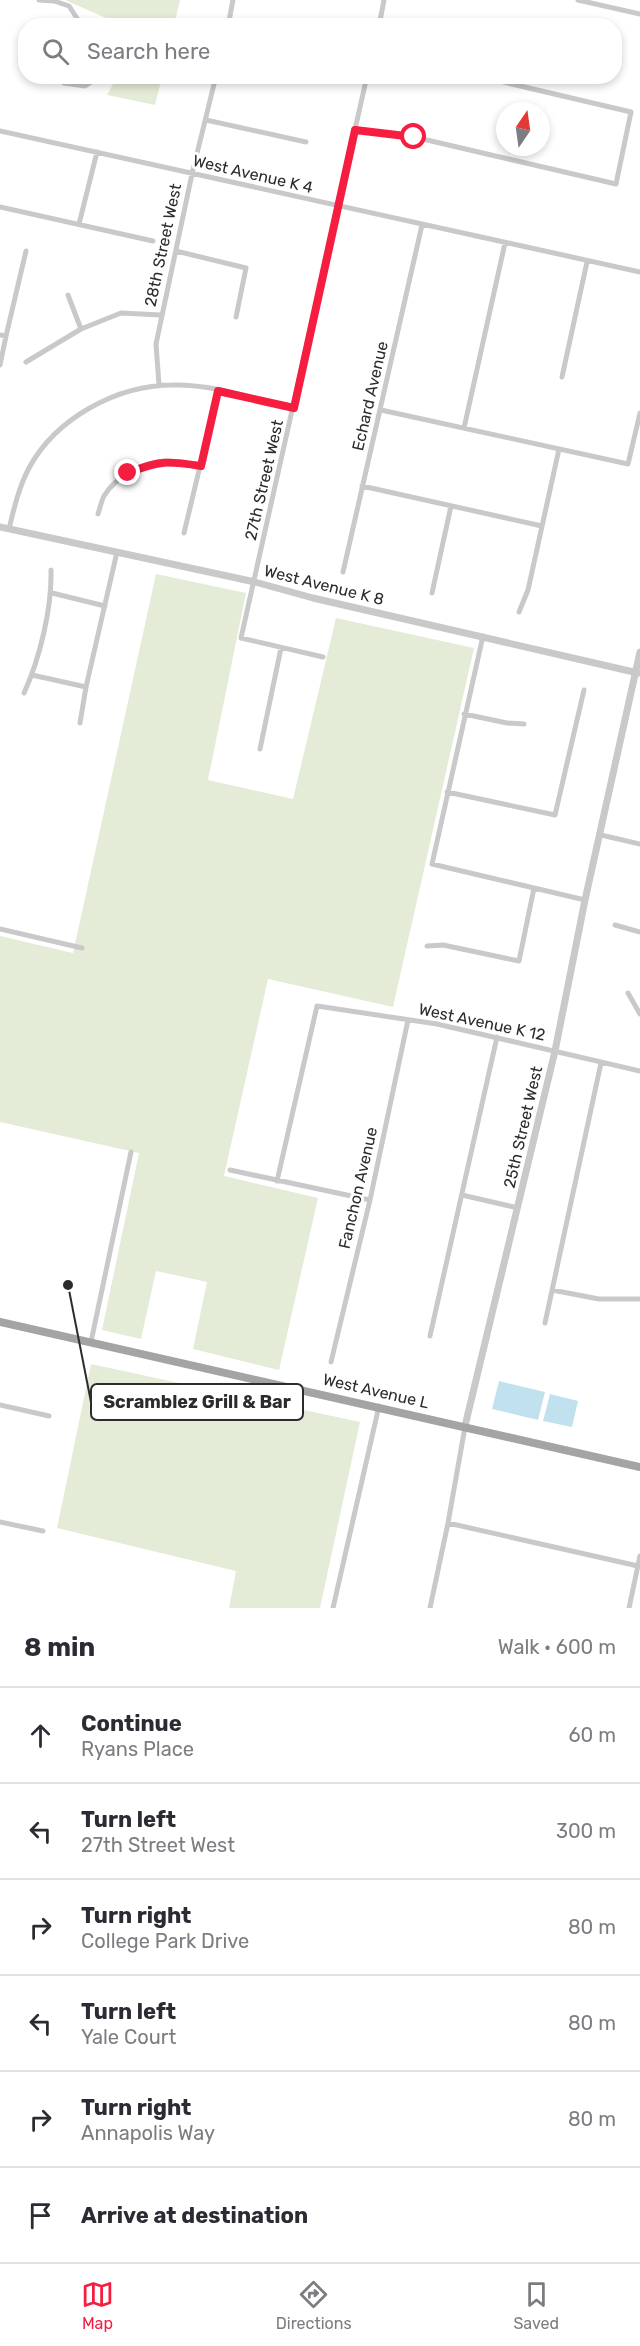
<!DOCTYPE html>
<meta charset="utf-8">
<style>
body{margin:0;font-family:Rubik,sans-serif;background:#f7f7f7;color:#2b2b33}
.compass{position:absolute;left:496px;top:102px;width:54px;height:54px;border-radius:50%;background:#fff;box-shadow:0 3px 9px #0003;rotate:13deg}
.stop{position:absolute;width:18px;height:18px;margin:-14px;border:4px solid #f51d40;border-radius:50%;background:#fff}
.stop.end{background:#f51d40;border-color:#fff;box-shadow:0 2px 6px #0008}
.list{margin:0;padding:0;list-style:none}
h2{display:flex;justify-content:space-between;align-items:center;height:78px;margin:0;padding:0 24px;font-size:26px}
h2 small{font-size:20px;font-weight:400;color:#7c7c81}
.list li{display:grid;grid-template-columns:39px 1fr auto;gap:18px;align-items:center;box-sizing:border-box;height:96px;padding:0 24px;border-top:2px solid #e1e1e2}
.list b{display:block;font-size:22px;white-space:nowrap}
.list p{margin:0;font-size:20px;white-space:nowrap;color:#7c7c81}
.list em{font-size:20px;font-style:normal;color:#7c7c81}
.icon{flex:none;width:33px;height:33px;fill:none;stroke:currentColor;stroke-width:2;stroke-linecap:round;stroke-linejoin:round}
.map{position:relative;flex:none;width:640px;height:1608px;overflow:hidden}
.search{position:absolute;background:#fff;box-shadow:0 3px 9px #0003;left:18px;right:18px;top:18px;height:66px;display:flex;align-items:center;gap:15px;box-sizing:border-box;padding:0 21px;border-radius:24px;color:#7c7c81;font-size:22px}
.sheet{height:654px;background:#fff}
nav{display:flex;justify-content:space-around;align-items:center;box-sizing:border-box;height:84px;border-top:2px solid #e1e1e2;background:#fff;font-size:16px;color:#7c7c81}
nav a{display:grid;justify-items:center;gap:3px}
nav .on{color:#f51d40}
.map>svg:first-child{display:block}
</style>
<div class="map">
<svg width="640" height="1608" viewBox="0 0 640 1608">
<rect width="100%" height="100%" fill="#fff"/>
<path fill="#e4ecd8" d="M 65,0 L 180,0 L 174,25 L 122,25 Z
M 117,77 L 162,77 L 155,105 L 107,95 Z
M 156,574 L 246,593 L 208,780 L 293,799 L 336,618 L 474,648 L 393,1007 L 268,979 L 224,1176 L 318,1198 L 279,1370 L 193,1349 L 207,1282 L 156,1271 L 141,1339 L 102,1330 L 139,1153 L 0,1122 L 0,936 L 73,953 Z
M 91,1364 L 360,1422 L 320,1608 L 229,1608 L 236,1571 L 57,1528 Z"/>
<path fill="#c2e1ee" d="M 499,1381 L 545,1392 L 538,1420 L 492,1409 Z
M 550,1394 L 578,1401 L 572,1427 L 543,1421 Z"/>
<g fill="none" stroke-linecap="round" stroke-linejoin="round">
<path stroke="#c9c9c9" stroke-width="5" d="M 39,0 L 54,1 L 69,6 L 82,26
M 578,0 L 640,14
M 228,26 L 233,0
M 379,26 L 384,0
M 64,83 L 85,86 L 101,76
M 206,120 L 306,142
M 355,130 L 414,137 L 616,184 L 631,112 L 478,76
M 0,131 L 640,272
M 0,207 L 153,241
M 79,224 L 97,152
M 176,251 L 246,268 L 236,317
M 68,295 L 81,329
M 0,335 L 6,336 L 0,365
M 6,336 L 26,251
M 26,362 L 81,329 L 121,313 L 161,315
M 562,377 L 587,262
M 159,385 L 156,344 L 192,174 L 216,76
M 381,410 L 628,464 L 640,413
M 464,428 L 505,243
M 362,486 L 542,526
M 98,514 C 100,508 101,502 104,496 C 116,476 145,461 168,461 C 179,461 191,464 201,466
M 9,529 C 14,508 19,487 29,468 C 56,418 117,385 173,385 C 213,384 255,399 294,408
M 184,533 L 218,391
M 343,572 L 422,225
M 52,593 L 105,606
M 432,593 L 451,506
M 519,612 L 528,590 L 559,449
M 483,636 L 432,864 L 585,900
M 323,657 L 241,638 L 367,76
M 32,675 L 86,687
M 24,693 C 40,658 52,608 51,570
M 464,714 L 507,723 L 524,724
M 80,723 L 86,687 L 117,552
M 260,749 L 281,648
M 447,792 L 555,815 L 584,690
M 601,835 L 640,844
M 615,925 L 640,932
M 0,929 L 82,948
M 427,946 L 443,945 L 519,961 L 534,888
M 628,993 L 640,1014
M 230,1170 L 370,1200
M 277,1181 L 317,1006 L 437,1024 L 640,1071
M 462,1195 L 518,1208
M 552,1290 L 599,1299 L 640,1299
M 545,1323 L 601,1063
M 430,1336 L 497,1037
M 91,1342 L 131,1152
M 331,1362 L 370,1200 L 408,1020
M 0,1405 L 49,1416
M 0,1522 L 43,1531
M 448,1523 L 638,1566
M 333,1608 L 379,1406
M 430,1608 L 448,1523 L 465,1427
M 629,1608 L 640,1556"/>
<path stroke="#c9c9c9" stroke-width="7" d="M 0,527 L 255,582 L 313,598 L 638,673
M 465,1426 L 555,1051 L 585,900 L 640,652"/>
<path stroke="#a4a4a4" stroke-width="8" d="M 0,1322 L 640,1467"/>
</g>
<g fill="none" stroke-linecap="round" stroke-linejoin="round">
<path stroke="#f51d40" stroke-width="8" d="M 128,473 C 160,460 168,461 201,466 L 218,391 L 294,408 L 355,130 L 414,137"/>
</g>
<g text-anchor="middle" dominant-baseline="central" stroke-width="6" stroke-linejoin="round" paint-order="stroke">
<g font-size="16" fill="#2c2c2c" stroke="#fff">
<text transform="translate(253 174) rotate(13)">West Avenue K 4</text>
<text transform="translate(163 245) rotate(-78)">28th Street West</text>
<text transform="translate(370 396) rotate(-77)">Echard Avenue</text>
<text transform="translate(264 480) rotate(-77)">27th Street West</text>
<text transform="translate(324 585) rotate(14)">West Avenue K 8</text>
<text transform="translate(482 1022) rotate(12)">West Avenue K 12</text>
<text transform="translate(523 1127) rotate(-77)">25th Street West</text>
<text transform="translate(358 1188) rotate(-77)">Fanchon Avenue</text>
<text transform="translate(376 1391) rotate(13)">West Avenue L</text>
</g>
</g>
<path fill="none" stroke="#2c2c2c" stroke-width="2" d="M68 1285L91 1402"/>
<circle fill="#2c2c2c" stroke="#fff" stroke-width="2" cx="68" cy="1285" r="6"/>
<rect fill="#fff" stroke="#2c2c2c" stroke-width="2" x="91" y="1384" width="212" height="36" rx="6"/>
<g font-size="18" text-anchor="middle" font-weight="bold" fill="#2c2c2c">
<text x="197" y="1408">Scramblez Grill &amp; Bar</text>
</g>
</svg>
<svg class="compass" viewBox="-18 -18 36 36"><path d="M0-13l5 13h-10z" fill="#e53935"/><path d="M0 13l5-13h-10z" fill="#7c7c81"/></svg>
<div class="stop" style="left:414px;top:137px"></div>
<div class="stop end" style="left:128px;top:473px"></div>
<div class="search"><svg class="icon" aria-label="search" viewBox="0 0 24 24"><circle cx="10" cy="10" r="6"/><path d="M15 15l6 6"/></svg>Search here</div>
</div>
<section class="sheet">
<h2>8 min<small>Walk · 600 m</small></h2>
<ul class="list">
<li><svg class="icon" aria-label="ahead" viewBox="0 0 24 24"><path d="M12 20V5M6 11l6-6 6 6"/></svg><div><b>Continue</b><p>Ryans Place</p></div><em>60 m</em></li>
<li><svg class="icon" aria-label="left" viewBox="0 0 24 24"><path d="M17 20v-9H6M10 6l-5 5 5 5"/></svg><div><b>Turn left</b><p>27th Street West</p></div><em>300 m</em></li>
<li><svg class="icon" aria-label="right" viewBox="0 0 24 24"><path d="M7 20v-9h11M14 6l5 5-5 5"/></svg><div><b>Turn right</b><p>College Park Drive</p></div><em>80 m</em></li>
<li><svg class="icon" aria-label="left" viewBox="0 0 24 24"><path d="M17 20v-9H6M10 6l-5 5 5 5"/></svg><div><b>Turn left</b><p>Yale Court</p></div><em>80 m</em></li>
<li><svg class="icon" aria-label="right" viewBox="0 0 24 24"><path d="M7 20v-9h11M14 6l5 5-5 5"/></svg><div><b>Turn right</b><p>Annapolis Way</p></div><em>80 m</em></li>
<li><svg class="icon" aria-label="arrive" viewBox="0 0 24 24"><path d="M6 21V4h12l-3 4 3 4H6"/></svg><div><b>Arrive at destination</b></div></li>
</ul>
</section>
<nav>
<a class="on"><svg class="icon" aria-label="map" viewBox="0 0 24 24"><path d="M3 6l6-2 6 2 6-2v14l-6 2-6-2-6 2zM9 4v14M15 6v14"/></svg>Map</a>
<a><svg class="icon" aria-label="directions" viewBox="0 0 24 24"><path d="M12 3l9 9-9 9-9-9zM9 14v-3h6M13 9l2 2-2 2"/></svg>Directions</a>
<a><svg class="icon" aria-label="saved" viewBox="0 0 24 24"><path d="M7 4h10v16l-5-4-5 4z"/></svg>Saved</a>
</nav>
